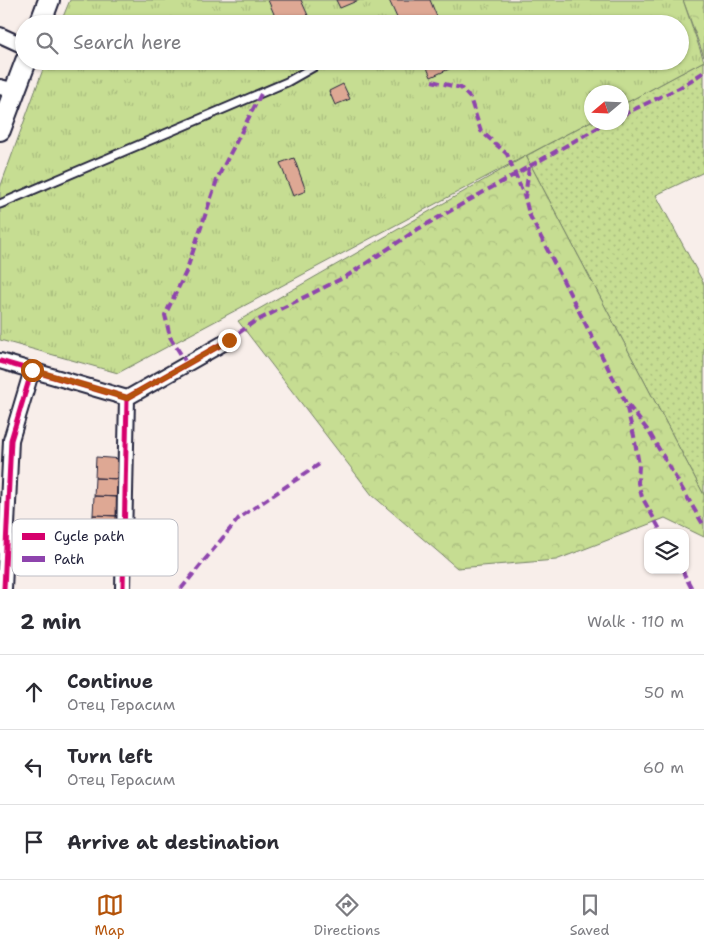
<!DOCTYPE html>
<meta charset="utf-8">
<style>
body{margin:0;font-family:"Shantell Sans",sans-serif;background:#f7f7f7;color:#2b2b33}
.controls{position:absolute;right:15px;bottom:15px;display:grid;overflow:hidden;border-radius:10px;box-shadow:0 1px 4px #0004}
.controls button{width:45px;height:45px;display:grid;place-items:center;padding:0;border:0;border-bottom:1px solid #e1e1e2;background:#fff;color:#2b2b33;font:25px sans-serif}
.compass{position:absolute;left:584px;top:85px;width:45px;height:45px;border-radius:50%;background:#fff;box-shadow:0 1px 4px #0004;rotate:251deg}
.stop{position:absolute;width:15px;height:15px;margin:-11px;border:4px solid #b45309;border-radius:50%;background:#fff}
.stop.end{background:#b45309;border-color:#fff;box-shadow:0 1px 5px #0008}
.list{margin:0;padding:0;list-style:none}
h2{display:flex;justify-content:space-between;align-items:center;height:65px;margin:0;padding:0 20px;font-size:21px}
h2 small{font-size:16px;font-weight:400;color:#7c7c81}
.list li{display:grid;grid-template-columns:32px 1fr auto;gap:15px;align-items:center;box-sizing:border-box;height:75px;padding:0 20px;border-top:1px solid #e1e1e2}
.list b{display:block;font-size:19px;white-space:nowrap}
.list p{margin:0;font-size:16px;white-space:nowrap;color:#7c7c81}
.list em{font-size:16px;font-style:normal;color:#7c7c81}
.icon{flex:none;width:28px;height:28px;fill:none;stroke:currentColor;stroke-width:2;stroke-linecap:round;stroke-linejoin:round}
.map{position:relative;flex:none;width:704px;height:589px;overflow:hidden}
.search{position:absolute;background:#fff;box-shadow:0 1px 4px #0004;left:15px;right:15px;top:15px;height:55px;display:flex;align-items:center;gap:12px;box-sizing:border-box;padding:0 18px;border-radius:28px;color:#7c7c81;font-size:19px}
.sheet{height:290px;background:#fff}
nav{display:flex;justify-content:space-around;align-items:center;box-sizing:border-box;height:70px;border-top:1px solid #e1e1e2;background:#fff;font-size:14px;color:#7c7c81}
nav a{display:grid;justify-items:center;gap:2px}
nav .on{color:#b45309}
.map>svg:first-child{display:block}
</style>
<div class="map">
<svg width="704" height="589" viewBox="0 0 704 589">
<defs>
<pattern id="grass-dots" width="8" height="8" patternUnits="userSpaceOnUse" patternTransform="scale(1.25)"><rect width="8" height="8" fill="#c6dd92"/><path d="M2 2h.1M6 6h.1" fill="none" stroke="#aabd7f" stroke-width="1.8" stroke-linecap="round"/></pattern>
<pattern id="forest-crowns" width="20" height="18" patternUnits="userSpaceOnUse" patternTransform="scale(1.25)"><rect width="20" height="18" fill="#c6dd92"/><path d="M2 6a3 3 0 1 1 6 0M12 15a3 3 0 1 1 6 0" fill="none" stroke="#aabd7f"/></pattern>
<pattern id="park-tufts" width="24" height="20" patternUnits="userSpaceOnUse" patternTransform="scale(1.25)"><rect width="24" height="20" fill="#c6dd92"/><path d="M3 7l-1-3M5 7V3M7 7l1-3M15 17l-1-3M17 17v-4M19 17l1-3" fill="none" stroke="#aabd7f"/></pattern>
</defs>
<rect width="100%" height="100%" fill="#f8eeea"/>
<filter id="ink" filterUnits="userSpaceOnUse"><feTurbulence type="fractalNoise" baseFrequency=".02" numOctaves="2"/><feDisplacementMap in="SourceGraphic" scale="10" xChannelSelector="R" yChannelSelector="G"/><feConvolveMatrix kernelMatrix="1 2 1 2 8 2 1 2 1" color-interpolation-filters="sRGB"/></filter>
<g filter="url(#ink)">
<path fill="url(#grass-dots)" stroke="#748066" d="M 704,61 L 704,172 L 656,195 L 704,284 L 704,495 L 526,156 L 591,121 L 592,122 L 622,122 L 622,105 Z"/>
<path fill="url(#forest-crowns)" stroke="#748066" d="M 683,0 L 704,0 L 704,57 Z
M 526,156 L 704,495 L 704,537 L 665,518 L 556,560 L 457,568 L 372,495 L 238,321 Z"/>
<path fill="url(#park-tufts)" stroke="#748066" d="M 70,0 L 683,0 L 704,61 L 622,105 L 622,92 L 592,92 L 591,121 L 118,373 L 0,340 L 0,188 L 46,61 L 680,61 L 680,24 L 60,24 Z"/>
<path fill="#dea894" stroke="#22223b" d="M 268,0 L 301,0 L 311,22 L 265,24 L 263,19 L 274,14 Z
M 336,0 L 359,0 L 340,8 Z
M 389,0 L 430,0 L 440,24 L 408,24 L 405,17 L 398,20 Z
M 424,61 L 456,61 L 458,65 L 431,77 Z
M 343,84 L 350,99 L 335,105 L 329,91 Z
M 294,158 L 306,191 L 293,196 L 280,163 Z
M 96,457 L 122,459 L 121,479 L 95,478 Z
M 95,478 L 121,479 L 120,497 L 94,496 Z
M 94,496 L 120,497 L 119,516 L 93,515 Z
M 93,515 L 119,516 L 118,535 L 92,534 Z"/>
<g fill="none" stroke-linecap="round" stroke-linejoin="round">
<defs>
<path id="lane" d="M 0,204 L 287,82 L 324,61"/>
<path id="street" d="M 0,35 L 24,46
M 0,87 L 15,91
M 0,361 L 127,398 L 229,340
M 4,589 L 11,440 L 32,370
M 123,589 L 127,398"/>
<path id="secondary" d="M 40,24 L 49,0
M 0,130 L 26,61"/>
</defs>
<use href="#lane" stroke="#22223b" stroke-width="11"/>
<use href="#street" stroke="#22223b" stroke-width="18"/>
<use href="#secondary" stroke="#22223b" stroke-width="24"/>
<use href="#lane" stroke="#fff" stroke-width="7"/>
<use href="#street" stroke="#fff" stroke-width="14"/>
<use href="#secondary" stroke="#fff" stroke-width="20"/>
<path stroke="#8e44ad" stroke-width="4" stroke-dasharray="8 4" stroke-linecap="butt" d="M 432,81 L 461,88 L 470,98 L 481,131 L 507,154 L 525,198
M 622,115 L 679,88 L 704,72
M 529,167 L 525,198 L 529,214 L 625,401 L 634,436 L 639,465 L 638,483 L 642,497 L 662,533
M 229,340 L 254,322 L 347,276 L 418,229 L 608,122
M 187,364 L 170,337 L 165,315 L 186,272 L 218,177 L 262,92
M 628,405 L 649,432 L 704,526
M 682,570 L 692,589
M 181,589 L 239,518 L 321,463"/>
<defs>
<path id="cycleway" d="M 0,361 L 127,398 L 229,340
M 4,589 L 11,440 L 32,370
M 123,589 L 127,398"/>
</defs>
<use href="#cycleway" stroke="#fff" stroke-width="8"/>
<use href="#cycleway" stroke="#d6006c" stroke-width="5"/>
</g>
</g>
<g fill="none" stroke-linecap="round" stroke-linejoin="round" filter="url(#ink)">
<path stroke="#b45309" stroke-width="6" d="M 32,370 L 127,398 L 229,340"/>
</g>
<rect x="12" y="519" width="166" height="57" rx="8" fill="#fff" stroke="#bdbdc4" stroke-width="1"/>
<rect x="22" y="533" width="23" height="7" fill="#d6006c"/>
<rect x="22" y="556" width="23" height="6" fill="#8e44ad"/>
<g font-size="14" fill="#22223b">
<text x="54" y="541">Cycle path</text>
<text x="54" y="564">Path</text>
</g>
</svg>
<div class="controls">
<button><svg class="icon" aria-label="layers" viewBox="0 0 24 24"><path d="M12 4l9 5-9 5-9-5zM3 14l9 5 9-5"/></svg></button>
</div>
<svg class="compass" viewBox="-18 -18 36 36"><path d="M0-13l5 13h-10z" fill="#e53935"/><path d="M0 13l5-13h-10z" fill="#7c7c81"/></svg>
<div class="stop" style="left:32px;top:370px"></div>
<div class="stop end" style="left:229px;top:340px"></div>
<div class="search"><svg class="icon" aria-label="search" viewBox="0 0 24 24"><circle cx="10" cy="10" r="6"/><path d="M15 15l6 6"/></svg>Search here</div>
</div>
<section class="sheet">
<h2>2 min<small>Walk · 110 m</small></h2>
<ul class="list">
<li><svg class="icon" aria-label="ahead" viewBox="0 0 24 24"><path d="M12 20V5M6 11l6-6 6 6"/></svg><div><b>Continue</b><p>Отец Герасим</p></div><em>50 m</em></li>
<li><svg class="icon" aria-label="left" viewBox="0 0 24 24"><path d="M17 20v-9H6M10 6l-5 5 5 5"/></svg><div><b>Turn left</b><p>Отец Герасим</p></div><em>60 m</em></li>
<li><svg class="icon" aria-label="arrive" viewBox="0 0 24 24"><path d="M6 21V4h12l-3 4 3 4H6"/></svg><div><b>Arrive at destination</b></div></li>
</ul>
</section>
<nav>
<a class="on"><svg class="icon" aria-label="map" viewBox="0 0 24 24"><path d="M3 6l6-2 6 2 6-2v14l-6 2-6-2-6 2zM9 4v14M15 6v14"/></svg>Map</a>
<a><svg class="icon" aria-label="directions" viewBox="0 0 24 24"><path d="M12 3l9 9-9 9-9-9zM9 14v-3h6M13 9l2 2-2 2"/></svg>Directions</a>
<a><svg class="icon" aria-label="saved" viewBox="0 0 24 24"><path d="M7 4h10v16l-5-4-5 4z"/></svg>Saved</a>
</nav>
